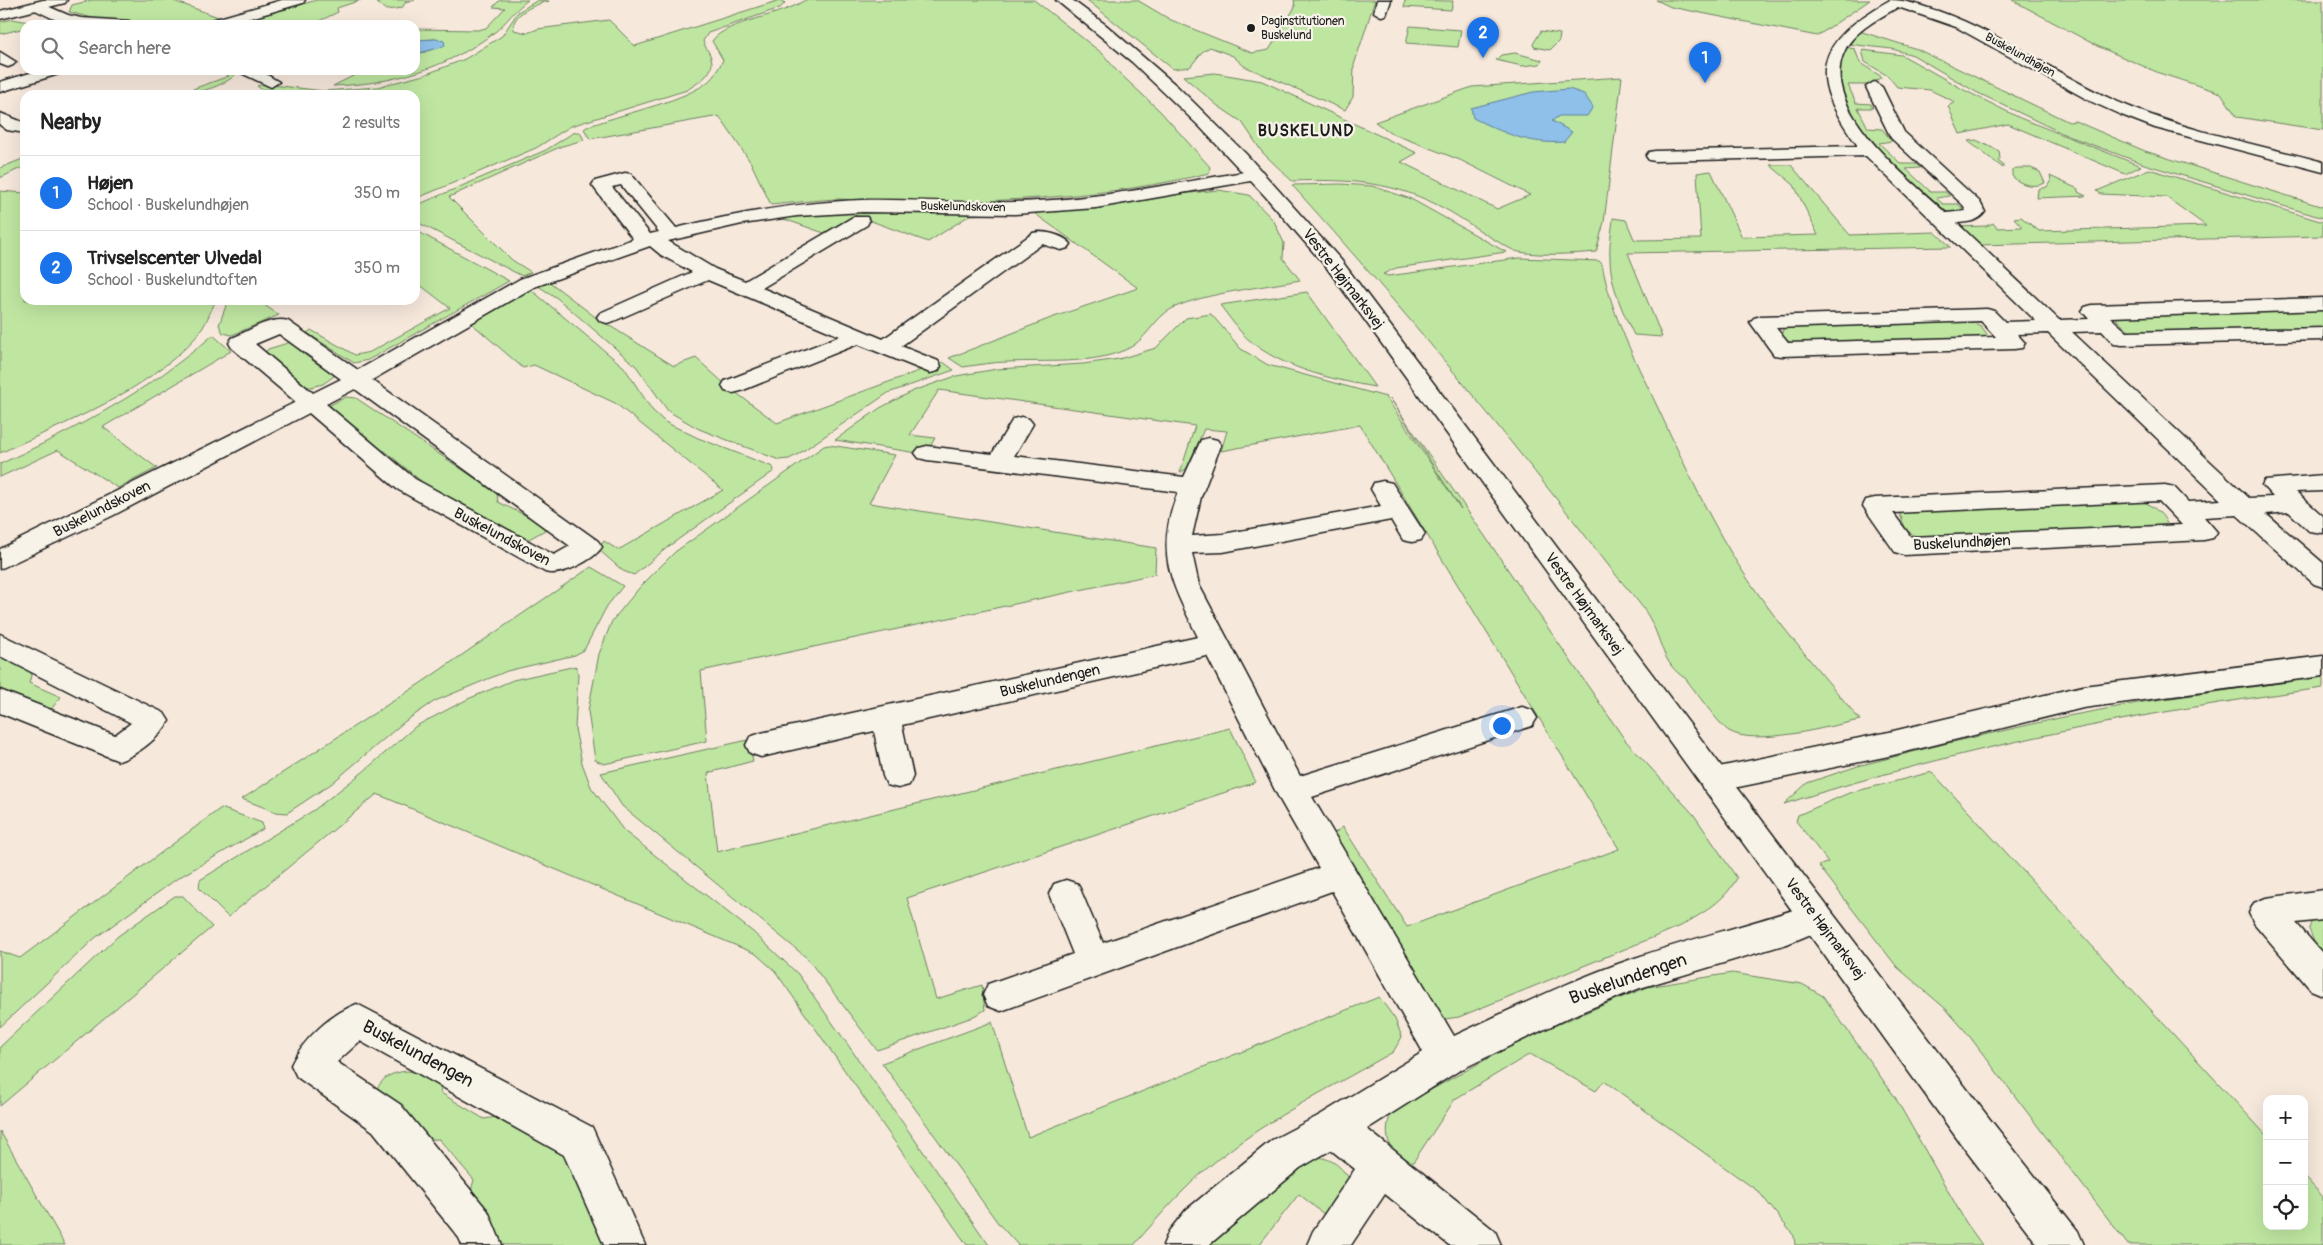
<!DOCTYPE html>
<meta charset="utf-8">
<style>
body{margin:0;font-family:Pangolin,sans-serif;background:#f2f2f2;color:#222}
.controls{position:absolute;right:15px;bottom:15px;display:grid;overflow:hidden;border-radius:10px;box-shadow:0 5px 20px #0002}
.controls button{width:45px;height:45px;display:grid;place-items:center;padding:0;border:0;border-bottom:1px solid #e0e0e0;background:#fff;color:#222;font:25px sans-serif}
.you{position:absolute;left:1501px;top:725px;width:18px;height:18px;margin:-12px;border:4px solid #fff;border-radius:50%;background:#1a73e8;box-shadow:0 0 0 8px #1a73e833}
.badge{display:grid;place-items:center;width:32px;height:32px;border-radius:50%;background:#1a73e8;color:#fff;font-size:16px;font-weight:700}
.pin{position:absolute;translate:-50% -41px;filter:drop-shadow(0 1px 2px #0008)}
.pin::after{content:'';position:absolute;top:26px;width:18px;height:15px;background:inherit;clip-path:polygon(0 0,100% 0,50% 100%)}
.list{margin:0;padding:0;list-style:none}
h2{display:flex;justify-content:space-between;align-items:center;height:65px;margin:0;padding:0 20px;font-size:21px}
h2 small{font-size:16px;font-weight:400;color:#767676}
.list li{display:grid;grid-template-columns:32px 1fr auto;gap:15px;align-items:center;box-sizing:border-box;height:75px;padding:0 20px;border-top:1px solid #e0e0e0}
.list b{display:block;font-size:19px;white-space:nowrap}
.list p{margin:0;font-size:16px;white-space:nowrap;color:#767676}
.list em{font-size:16px;font-style:normal;color:#767676}
.icon{flex:none;width:28px;height:28px;fill:none;stroke:currentColor;stroke-width:2;stroke-linecap:round;stroke-linejoin:round}
.map{position:relative;flex:none;width:2323px;height:1245px;overflow:hidden}
.search{position:absolute;background:#fff;box-shadow:0 5px 20px #0002;left:20px;top:20px;width:400px;height:55px;display:flex;align-items:center;gap:12px;box-sizing:border-box;padding:0 18px;border-radius:15px;color:#767676;font-size:19px}
.panel{position:absolute;background:#fff;box-shadow:0 5px 20px #0002;left:20px;top:90px;width:400px;height:215px;border-radius:15px}
.map>svg:first-child{display:block}
</style>
<div class="map">
<svg width="2323" height="1245" viewBox="0 0 2323 1245">
<rect width="100%" height="100%" fill="#f7e8dc"/>
<filter id="ink" filterUnits="userSpaceOnUse"><feTurbulence type="fractalNoise" baseFrequency=".02" numOctaves="2"/><feDisplacementMap in="SourceGraphic" scale="10" xChannelSelector="R" yChannelSelector="G"/><feConvolveMatrix kernelMatrix="1 2 1 2 8 2 1 2 1" color-interpolation-filters="sRGB"/></filter>
<g filter="url(#ink)">
<path fill="#bee6a1" stroke="#6d815e" d="M 92,0 L 171,0 L 221,18 L 199,25 L 156,25 L 96,19 L 69,12 L 72,5 Z
M 317,0 L 361,0 L 337,8 L 338,12 L 311,25 L 228,25 Z
M 386,0 L 415,0 L 405,3 L 402,8 L 386,10 L 377,3 Z
M 500,0 L 528,0 C 515,9 507,22 495,32 C 448,68 392,84 333,86 L 365,70 L 415,70 L 415,54 L 426,52 L 436,39 L 415,40 L 415,29 L 478,30 L 486,28 L 505,8 L 493,7 Z
M 538,0 L 549,1 C 537,4 510,13 514,30 L 527,33 L 538,29 L 609,20 L 635,46 L 780,0 L 785,3 L 780,8 L 708,33 L 703,41 C 705,47 708,50 710,55 C 718,72 699,82 687,90 L 571,126 L 536,148 L 415,199 L 415,95 L 309,95 L 261,89 L 257,86 L 264,84 L 324,91 L 377,87 L 424,75 L 465,59 L 502,36 L 518,12 Z
M 805,0 L 1034,0 L 1103,54 L 1116,70 L 1160,111 L 1210,167 L 1209,173 C 1111,197 1012,201 911,203 C 887,203 861,199 836,199 C 814,200 793,203 771,205 L 751,163 L 719,116 L 590,139 L 584,129 L 587,127 C 620,114 678,103 705,84 C 714,78 718,69 723,60 L 712,41 C 727,20 781,17 805,0 Z
M 1087,0 L 1137,0 L 1171,20 L 1252,53 L 1269,50 L 1295,7 L 1294,0 L 1375,0 L 1354,65 L 1353,97 L 1345,110 L 1244,66 L 1233,56 L 1210,47 L 1202,52 L 1190,67 L 1173,69 Z
M 1405,0 L 1453,1 L 1451,10 L 1404,7 Z
M 1656,0 L 1870,0 L 1817,36 L 1671,7 Z
M 2012,0 L 2323,0 L 2323,130 L 2237,117 L 2221,93 L 2159,73 L 2097,46 Z
M 13,19 L 34,23 L 36,25 L 25,25 L 25,28 L 0,34 L 0,22 Z
M 1410,26 L 1461,30 L 1458,47 L 1406,43 Z
M 1541,31 L 1560,34 L 1559,41 L 1550,50 L 1534,47 L 1533,44 Z
M 1859,31 L 1917,49 L 2069,122 L 2075,121 L 2145,151 L 2323,207 L 2323,218 L 2144,164 L 2066,135 L 1976,92 L 1913,55 L 1892,49 L 1848,44 Z
M 1845,47 L 1855,49 L 1860,63 L 1882,77 L 1874,82 L 1876,85 L 1848,85 L 1856,103 L 1871,104 L 1873,108 L 1858,108 L 1868,128 L 1882,129 L 1892,141 L 1879,143 L 1901,164 L 1916,164 L 1920,168 L 1906,169 L 1931,192 L 1945,192 L 1950,196 L 1936,198 L 1943,204 L 1958,204 L 1964,210 L 1961,212 L 1953,213 L 1937,209 L 1873,145 L 1847,110 L 1838,81 L 1839,63 Z
M 1862,50 L 1902,55 L 1966,91 L 2020,118 L 2141,166 L 2125,174 L 2008,124 L 1960,134 L 1948,106 L 1955,102 L 1930,90 L 1897,87 L 1888,76 L 1865,62 Z
M 1515,53 L 1542,60 L 1540,64 L 1522,66 L 1496,60 L 1501,55 Z
M 219,70 L 230,70 L 236,74 C 225,86 194,95 176,95 L 229,76 Z
M 1215,73 L 1262,81 L 1417,153 L 1401,162 L 1497,209 L 1530,195 L 1460,160 L 1393,134 L 1375,122 L 1472,87 L 1622,77 L 1604,222 L 1596,252 C 1572,254 1543,256 1519,252 C 1507,250 1462,218 1447,210 C 1395,181 1349,179 1292,181 L 1262,152 L 1242,122 L 1218,106 L 1183,76 Z
M 580,132 L 584,140 L 562,146 L 449,197 L 512,260 L 531,272 L 522,276 L 415,221 L 415,206 L 546,150 L 573,133 Z
M 1976,140 L 1999,151 L 2000,159 L 1998,161 L 2003,165 L 2003,168 L 1968,141 Z
M 25,158 L 25,166 L 0,178 L 0,168 Z
M 1770,165 L 1791,165 L 1850,235 L 1935,232 L 1951,247 L 1628,253 L 1662,337 L 1634,335 C 1622,311 1610,284 1610,257 C 1609,244 1612,231 1613,218 L 1626,220 L 1634,239 L 1638,240 L 1701,239 L 1697,173 L 1711,171 L 1742,237 L 1818,235 L 1794,185 Z
M 2017,168 L 2031,168 L 2040,172 L 2045,183 C 2033,188 2020,185 2012,176 L 2012,170 Z
M 2149,169 L 2323,222 L 2323,236 L 1977,245 L 1957,227 L 1986,226 L 1993,223 L 1997,228 L 2022,227 L 2014,218 L 2021,217 L 2039,231 L 2206,226 L 2166,197 L 2101,194 L 2097,191 Z
M 2050,176 L 2078,189 L 2078,192 L 2086,196 L 2037,198 L 2038,189 L 2047,187 L 2051,180 Z
M 1341,184 L 1372,186 L 1411,199 L 1506,252 L 1396,268 L 1383,274 L 1388,276 L 1519,258 L 1599,261 L 1602,264 C 1611,314 1634,358 1656,404 C 1683,461 1712,527 1747,578 C 1781,628 1822,674 1860,720 C 1830,726 1755,747 1729,731 C 1719,725 1694,689 1685,678 C 1663,665 1662,642 1651,621 C 1642,603 1624,586 1612,570 C 1510,438 1404,309 1292,185 Z
M 1218,190 L 1249,195 L 1274,221 L 1284,243 L 1283,258 L 1300,280 C 1264,287 1205,293 1173,308 C 1154,317 1146,342 1125,350 C 1089,365 1046,360 1008,362 C 993,362 978,365 963,367 L 949,358 L 1051,318 L 1138,288 L 1034,213 L 970,215 L 928,242 L 855,215 L 824,233 L 781,218 L 691,233 L 803,213 L 1134,199 Z
M 0,191 L 25,193 L 25,300 L 216,300 C 210,312 205,327 196,337 C 148,391 65,423 0,453 Z
M 415,230 L 509,281 L 368,360 L 354,363 L 307,333 L 311,330 L 355,355 L 370,352 L 450,308 L 415,281 Z
M 547,280 L 594,316 L 674,366 L 696,358 L 727,386 L 777,423 L 943,362 L 954,370 L 888,393 L 797,455 L 789,459 L 779,460 L 699,429 L 668,411 L 636,366 L 557,298 L 538,286 Z
M 529,288 L 624,367 L 652,410 L 665,422 L 698,438 L 773,467 L 774,471 L 669,546 L 634,575 L 623,571 L 598,549 L 604,541 L 618,550 L 723,490 L 615,403 L 534,365 L 523,368 L 470,322 Z
M 1307,292 L 1375,387 C 1333,380 1271,366 1241,332 C 1234,324 1227,314 1220,305 Z
M 228,300 L 257,300 L 279,315 L 232,335 L 223,333 L 219,325 Z
M 2323,308 L 2323,330 L 2130,332 L 2116,319 L 2121,315 Z
M 1211,314 L 1241,349 L 1268,365 L 1386,397 L 1461,509 L 1390,398 L 1625,740 L 1694,815 L 1737,878 C 1724,902 1704,912 1681,926 L 1459,1017 L 1445,1019 L 1397,947 L 1333,834 L 1343,827 L 1407,927 L 1619,849 L 1360,425 L 1221,451 L 1227,431 L 1204,429 L 1187,468 L 1180,473 L 1195,426 L 939,390 L 910,435 L 935,438 L 928,450 L 917,453 L 835,440 L 880,408 L 913,391 L 956,376 L 997,369 L 1083,364 L 1119,359 L 1156,348 L 1186,318 Z
M 1969,321 L 1981,326 L 1987,334 L 1983,340 L 1798,346 L 1789,342 L 1782,335 L 1783,328 L 1790,324 Z
M 213,335 L 231,351 L 103,427 L 157,468 L 118,488 L 58,450 L 0,477 L 0,464 C 76,429 150,390 213,335 Z
M 291,342 L 305,346 L 301,352 L 319,365 L 330,365 L 336,369 L 334,376 L 323,384 L 311,387 L 300,386 L 264,354 L 268,349 Z
M 346,397 L 356,398 L 497,493 L 498,502 L 541,523 L 545,530 L 529,539 L 516,538 L 440,497 L 385,451 L 373,450 L 326,410 L 330,405 Z
M 829,445 L 895,455 L 869,503 L 1156,548 L 1155,574 L 701,671 L 707,741 L 604,764 L 595,760 L 588,711 L 599,654 L 612,621 L 640,587 L 675,552 L 824,446 Z
M 2140,500 C 2150,505 2163,512 2167,524 L 2160,530 L 1920,539 L 1906,530 L 1899,512 Z
M 591,567 L 623,586 L 607,606 L 584,650 L 575,655 L 507,671 L 435,701 L 404,722 L 331,784 L 287,813 L 276,812 L 242,799 L 421,683 Z
M 0,656 L 32,672 L 29,683 L 61,697 L 48,713 L 0,693 Z
M 576,666 L 578,674 L 575,729 L 582,763 L 591,787 L 624,831 L 753,932 L 798,974 L 989,1245 L 967,1245 L 775,971 L 756,954 L 377,794 L 228,917 L 199,888 L 200,880 L 314,810 L 363,772 L 416,726 L 468,699 L 513,680 Z
M 2323,677 L 2323,688 C 2140,712 1960,748 1784,804 L 1807,783 L 1858,766 L 1944,744 L 2068,716 L 2149,701 Z
M 1230,728 L 1256,782 L 907,898 L 936,999 L 982,985 L 985,1010 L 970,1018 L 877,1050 L 807,958 L 622,806 L 601,773 L 748,740 L 753,761 L 708,773 L 717,852 Z
M 1932,772 L 2267,1136 L 2267,1226 L 2304,1226 L 2304,1176 L 2323,1197 L 2323,1245 L 2128,1245 L 1967,1033 L 1946,1009 L 1897,967 L 1819,866 L 1828,862 L 1796,821 L 1798,815 L 1849,793 Z
M 221,808 L 262,823 L 263,829 L 178,878 L 95,938 L 0,1027 L 0,951 L 20,958 Z
M 175,896 L 183,896 L 212,927 L 0,1106 L 0,1047 L 118,936 Z
M 2323,915 L 2323,953 L 2316,947 L 2309,929 L 2313,916 Z
M 1732,973 L 1802,984 L 1823,996 L 1895,1097 L 1965,1221 L 1982,1245 L 1795,1245 L 1794,1236 L 1759,1192 L 1604,1081 L 1596,1091 L 1530,1054 L 1455,1099 L 1408,1170 C 1390,1149 1382,1140 1391,1112 L 1523,1039 L 1608,1003 L 1648,987 Z
M 1379,997 L 1395,1019 L 1402,1037 L 1393,1052 C 1334,1086 1270,1117 1217,1160 C 1186,1185 1160,1215 1134,1245 L 1018,1245 L 998,1223 L 882,1063 L 992,1022 L 1028,1137 Z
M 407,1071 L 424,1073 L 439,1079 L 441,1093 L 484,1119 L 510,1115 L 562,1149 L 607,1245 L 495,1245 L 469,1197 L 474,1180 L 439,1139 L 420,1140 L 376,1090 C 384,1076 391,1073 407,1071 Z
M 0,1131 L 65,1245 L 0,1245 Z
M 1317,1157 C 1333,1159 1339,1165 1349,1178 L 1326,1216 L 1299,1194 L 1259,1245 L 1207,1245 L 1263,1189 Z"/>
<path fill="#8ec0ea" stroke="#607e98" d="M 436,39 L 444,41 L 445,45 L 439,48 L 415,54 L 415,40 Z
M 1569,89 L 1584,94 L 1593,107 L 1587,116 L 1559,116 L 1552,121 L 1572,132 L 1564,142 C 1530,145 1503,133 1473,118 L 1471,108 L 1533,92 Z"/>
<g fill="none" stroke-linecap="round" stroke-linejoin="round">
<defs>
<path id="minor" d="M 282,0 L 305,0 L 303,3 L 226,25 L 203,25 L 205,22 Z
M 1377,0 L 1391,0 L 1386,15 L 1381,16 L 1374,12 Z
M 1890,0 C 1907,0 1921,6 1938,11 C 2006,35 2063,80 2130,107 C 2191,132 2259,145 2323,162 L 2323,172 L 2155,128 L 2119,114 L 2090,101 L 1956,27 L 1898,7 C 1880,18 1855,30 1845,50 C 1816,108 1910,179 1946,213 L 1966,211 L 1963,205 L 1891,138 L 1866,87 L 1874,82 L 1882,87 L 1904,132 L 1980,202 L 1985,212 C 1978,222 1968,222 1957,223 L 2059,320 L 2089,319 L 2082,311 L 2085,307 L 2092,305 L 2323,298 L 2323,310 L 2110,317 L 2127,332 L 2323,328 L 2323,340 L 2122,345 L 2114,344 L 2102,331 L 2072,332 L 2249,498 L 2273,497 L 2262,485 L 2265,480 L 2323,475 L 2323,491 L 2296,492 L 2323,516 L 2323,533 L 2309,531 L 2289,512 L 2266,514 L 2323,563 L 2323,587 L 2314,584 L 2237,515 L 2204,517 L 2217,532 L 2213,538 L 2204,540 L 1904,555 L 1895,552 L 1863,506 L 1866,500 L 1875,498 L 2165,485 L 2174,487 L 2188,502 L 2221,500 L 2048,333 L 2017,334 L 2025,343 L 2022,348 L 2014,349 L 1782,356 L 1774,355 L 1750,322 L 1754,318 L 1761,316 L 1987,309 L 1994,311 L 2005,322 L 2036,321 L 1866,156 L 1655,161 L 1649,160 L 1646,156 L 1649,152 L 1655,151 L 1858,146 C 1806,75 1814,43 1890,0 ZM 1981,321 L 1996,337 L 1788,343 L 1776,328 ZM 2159,501 L 2182,525 L 1911,537 L 1893,513 Z
M 38,2 L 68,15 L 81,18 L 129,21 L 136,25 L 75,25 L 58,21 L 33,9 L 31,6 L 33,3 Z
M 0,52 L 16,62 L 13,65 L 8,67 L 0,64 Z
M 40,70 L 64,70 L 62,73 L 0,92 L 0,82 Z
M 239,70 L 259,70 L 279,82 L 271,87 L 241,73 Z
M 0,113 L 25,123 L 25,133 L 7,130 L 0,125 Z
M 1256,170 L 1262,171 L 1265,175 L 1262,179 L 1096,208 L 1015,214 L 863,212 L 797,216 L 742,224 L 668,241 L 715,269 L 745,281 L 853,217 L 867,217 L 869,221 L 867,225 L 762,288 L 883,339 L 1033,233 C 1043,230 1064,235 1071,244 L 1068,248 L 1061,250 L 1042,244 L 901,346 L 938,361 L 941,366 L 938,371 L 930,373 L 858,344 L 741,391 L 733,393 L 725,391 L 722,386 L 725,381 L 840,336 L 708,280 L 614,321 L 607,323 L 600,321 L 597,317 L 600,313 L 692,272 L 661,255 L 650,246 L 534,287 L 372,380 L 598,541 L 602,547 C 593,561 560,577 545,572 L 397,489 L 309,413 L 112,516 L 0,569 L 0,549 L 296,402 L 232,348 L 229,343 L 232,338 C 249,331 271,316 288,321 L 358,370 L 520,279 L 633,239 L 592,185 L 595,181 L 625,173 L 631,174 L 676,228 C 738,213 799,202 863,200 C 914,199 965,204 1015,202 C 1096,200 1176,183 1256,170 ZM 621,185 L 659,232 L 650,234 L 612,187 ZM 279,334 L 341,379 L 313,393 L 255,344 ZM 355,389 L 570,546 L 554,555 L 415,479 L 326,404 Z
M 1021,417 L 1029,419 L 1033,424 L 1014,456 L 1184,477 L 1201,440 L 1209,438 L 1217,440 L 1221,445 L 1201,497 L 1192,536 L 1223,534 L 1381,506 L 1371,489 L 1374,483 L 1383,481 L 1392,483 L 1425,534 L 1421,540 L 1412,542 L 1403,540 L 1391,520 L 1223,552 L 1192,553 L 1199,585 L 1300,776 L 1522,707 L 1532,710 L 1537,718 L 1532,726 L 1312,797 L 1454,1036 C 1514,1008 1573,979 1635,958 C 1695,937 1756,924 1816,902 L 1828,907 L 1833,917 L 1828,927 L 1787,944 L 1640,988 L 1574,1015 L 1460,1070 L 1367,1129 L 1495,1231 L 1501,1245 L 1449,1245 L 1385,1194 L 1351,1245 L 1307,1245 L 1313,1231 L 1355,1169 L 1331,1150 L 1300,1168 L 1209,1245 L 1163,1245 L 1169,1231 L 1186,1210 L 1272,1140 L 1320,1115 L 1423,1052 L 1332,891 L 1001,1011 L 988,1006 L 983,995 L 988,984 L 1073,954 L 1049,894 L 1054,884 L 1066,880 L 1078,884 L 1103,943 L 1319,868 L 1280,800 L 1207,656 L 902,725 L 913,776 L 909,785 L 898,788 L 887,785 L 883,776 L 874,731 L 761,757 L 750,753 L 746,745 L 750,737 L 761,733 L 1198,637 C 1171,582 1154,553 1178,492 L 927,460 L 919,458 L 915,453 L 919,448 L 927,446 L 992,454 L 1013,419 Z
M 0,634 L 164,713 L 169,721 C 160,737 137,755 119,761 L 0,713 L 0,690 L 115,735 L 131,723 L 0,656 Z
M 2323,656 L 2323,676 L 2083,708 L 1889,756 L 1714,792 L 1703,789 L 1699,780 L 1703,771 L 1714,768 L 1889,732 L 2083,686 Z
M 2323,890 L 2323,920 L 2296,923 L 2323,954 L 2323,995 L 2311,990 L 2254,923 L 2249,913 L 2254,903 L 2266,898 Z
M 357,1004 L 592,1127 L 645,1245 L 604,1245 L 564,1155 L 360,1041 L 337,1062 L 401,1105 L 488,1211 L 502,1245 L 462,1245 L 459,1238 L 373,1131 L 297,1077 L 291,1065 C 303,1039 331,1014 357,1004 Z"/>
<path id="tertiary" d="M 43,0 L 67,0 L 65,3 L 0,19 L 0,11 Z
M 1056,0 L 1072,0 L 1106,25 L 1178,87 L 1246,154 L 1341,260 L 1776,839 L 1989,1118 L 2078,1231 L 2084,1245 L 2038,1245 L 1961,1144 L 1327,268 L 1265,196 L 1200,127 L 1132,62 Z"/>
</defs>
<use href="#minor" stroke="#1c1c1c" stroke-width="3"/>
<use href="#tertiary" stroke="#1c1c1c" stroke-width="3"/>
<use href="#minor" fill="#f7f3e8" fill-rule="evenodd"/>
<use href="#tertiary" fill="#f7f3e8" fill-rule="evenodd"/>
</g>
</g>
<circle fill="#1c1c1c" stroke="#f7f3e8" stroke-width="2" cx="1251" cy="28" r="5"/>
<g text-anchor="middle" dominant-baseline="central" stroke-width="4.5" stroke-linejoin="round" paint-order="stroke">
<g font-size="12" fill="#1c1c1c" stroke="#f7f3e8" text-anchor="start">
<text x="1261" y="21">Daginstitutionen<tspan x="1261" dy="14">Buskelund</tspan></text>
</g>
<g font-size="12" fill="#1c1c1c" stroke="#f7f3e8">
<text transform="translate(2020 55) rotate(29)">Buskelundhøjen</text>
<text transform="translate(963 207) rotate(1)">Buskelundskoven</text>
</g>
<g font-size="15" fill="#1c1c1c" stroke="#f7f3e8">
<text transform="translate(1343 279) rotate(52)">Vestre Højmarksvej</text>
<text transform="translate(102 509) rotate(-27)">Buskelundskoven</text>
<text transform="translate(502 537) rotate(28)">Buskelundskoven</text>
<text transform="translate(1962 543) rotate(-3)">Buskelundhøjen</text>
<text transform="translate(1584 604) rotate(54)">Vestre Højmarksvej</text>
<text transform="translate(1050 681) rotate(-13)">Buskelundengen</text>
<text transform="translate(1825 929) rotate(53)">Vestre Højmarksvej</text>
</g>
<g font-size="16" font-weight="bold" letter-spacing="1" fill="#1c1c1c" stroke="#f7f3e8">
<text x="1306" y="131">BUSKELUND</text>
</g>
<g font-size="18" fill="#1c1c1c" stroke="#f7f3e8">
<text transform="translate(1628 979) rotate(-19)">Buskelundengen</text>
<text transform="translate(418 1054) rotate(28)">Buskelundengen</text>
</g>
</g>
</svg>
<div class="controls">
<button>+</button>
<button>−</button>
<button><svg class="icon" aria-label="locate" viewBox="0 0 24 24"><circle cx="12" cy="12" r="6"/><path d="M12 2v4M12 18v4M2 12h4M18 12h4"/></svg></button>
</div>
<div class="you"></div>
<div class="pin badge" style="left:1705px;top:83px">1</div>
<div class="pin badge" style="left:1483px;top:58px">2</div>
<div class="search"><svg class="icon" aria-label="search" viewBox="0 0 24 24"><circle cx="10" cy="10" r="6"/><path d="M15 15l6 6"/></svg>Search here</div>
<section class="panel">
<h2>Nearby<small>2 results</small></h2>
<ul class="list">
<li><span class="badge">1</span><div><b>Højen</b><p>School · Buskelundhøjen</p></div><em>350 m</em></li>
<li><span class="badge">2</span><div><b>Trivselscenter Ulvedal</b><p>School · Buskelundtoften</p></div><em>350 m</em></li>
</ul>
</section>
</div>
